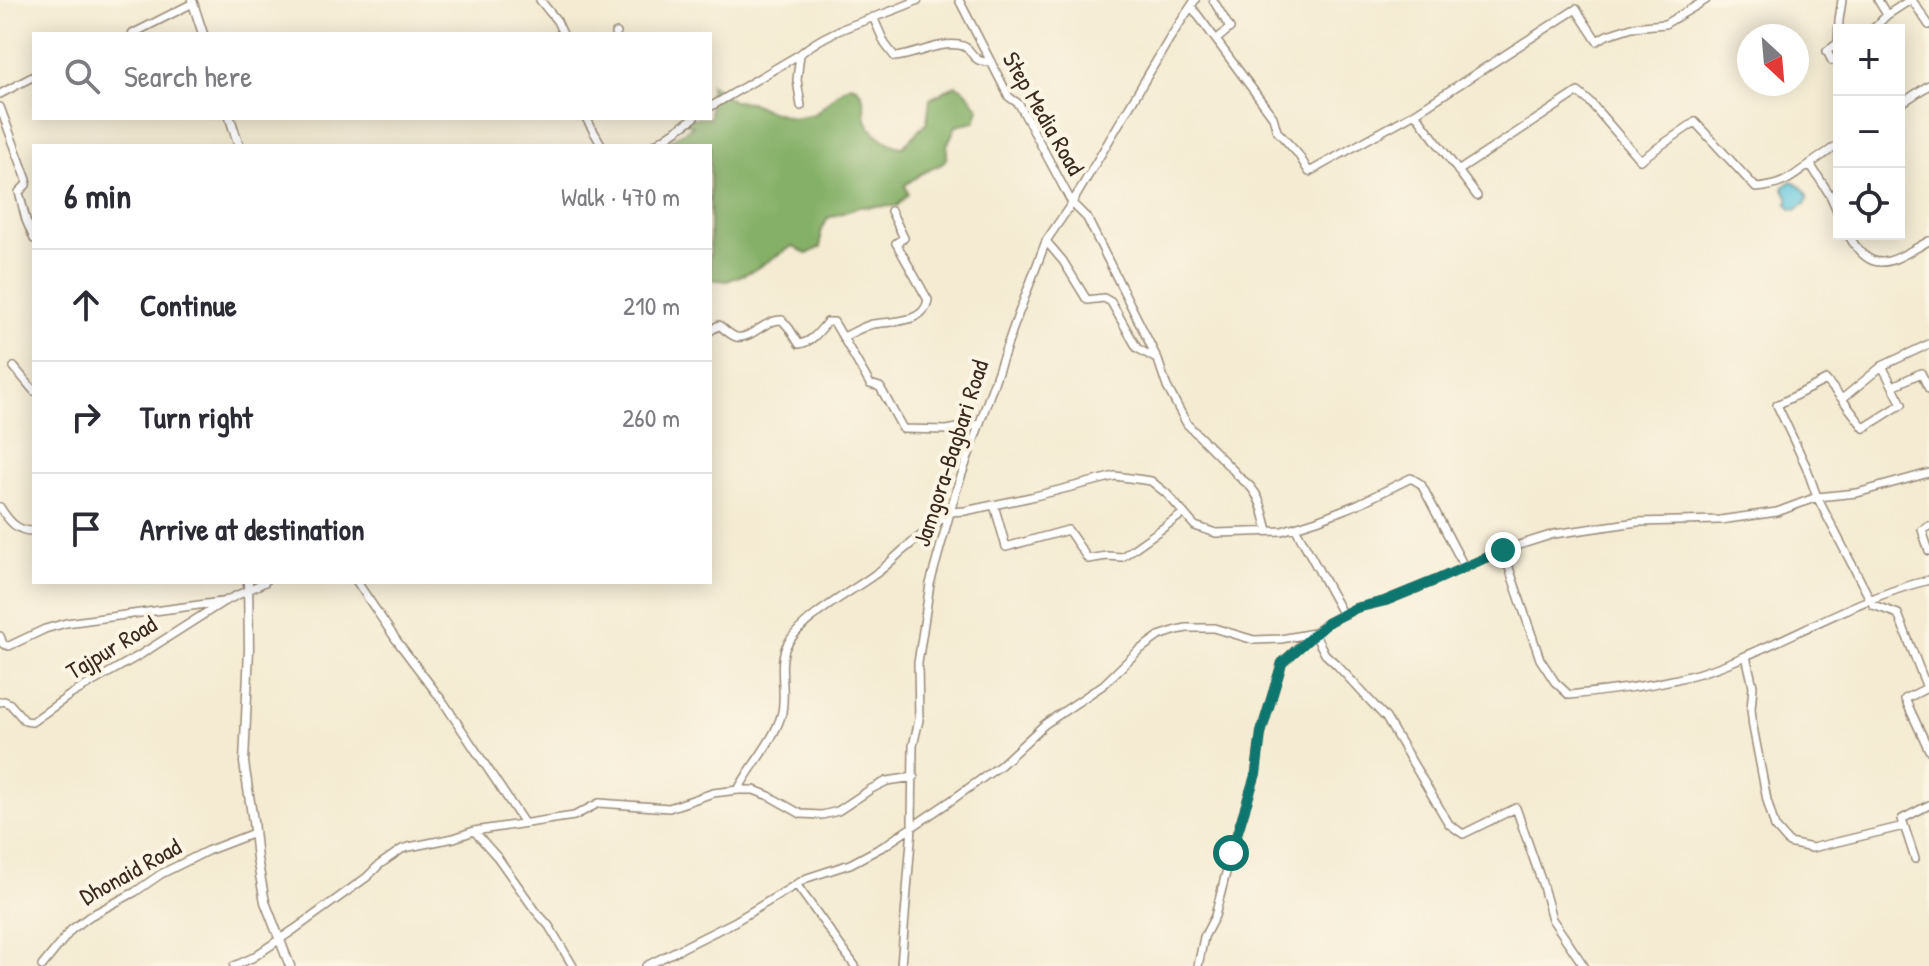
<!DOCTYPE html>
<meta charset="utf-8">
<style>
body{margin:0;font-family:"Patrick Hand",sans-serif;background:#f7f7f7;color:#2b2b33}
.controls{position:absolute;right:24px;top:24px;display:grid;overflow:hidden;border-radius:0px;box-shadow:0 4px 20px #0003}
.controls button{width:72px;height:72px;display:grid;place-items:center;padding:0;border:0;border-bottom:2px solid #e1e1e2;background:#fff;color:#2b2b33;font:40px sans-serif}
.compass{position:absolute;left:1737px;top:24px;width:72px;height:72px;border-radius:50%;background:#fff;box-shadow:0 4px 20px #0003;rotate:154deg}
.stop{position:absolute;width:24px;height:24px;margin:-18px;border:6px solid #0f766e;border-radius:50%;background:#fff}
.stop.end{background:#0f766e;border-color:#fff;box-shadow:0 2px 8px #0008}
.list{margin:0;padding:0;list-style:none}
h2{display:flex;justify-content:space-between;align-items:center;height:104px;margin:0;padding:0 32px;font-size:34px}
h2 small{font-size:26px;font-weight:400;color:#7c7c81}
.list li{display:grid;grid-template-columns:52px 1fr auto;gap:24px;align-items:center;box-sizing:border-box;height:112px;padding:0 32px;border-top:2px solid #e1e1e2}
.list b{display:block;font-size:30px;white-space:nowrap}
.list em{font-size:26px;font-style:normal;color:#7c7c81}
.icon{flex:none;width:44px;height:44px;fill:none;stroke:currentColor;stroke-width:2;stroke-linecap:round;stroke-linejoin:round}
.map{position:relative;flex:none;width:1929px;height:966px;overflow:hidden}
.search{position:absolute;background:#fff;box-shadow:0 4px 20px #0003;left:32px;top:32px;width:680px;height:88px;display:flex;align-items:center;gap:20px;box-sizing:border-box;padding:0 28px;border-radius:0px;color:#7c7c81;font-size:30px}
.panel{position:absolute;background:#fff;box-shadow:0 4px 20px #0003;left:32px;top:144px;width:680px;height:440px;border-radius:0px}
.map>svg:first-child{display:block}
</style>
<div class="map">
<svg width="1929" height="966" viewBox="0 0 1929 966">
<rect width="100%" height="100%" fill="#fcf5e5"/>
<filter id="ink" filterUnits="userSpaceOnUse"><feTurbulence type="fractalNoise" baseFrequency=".0125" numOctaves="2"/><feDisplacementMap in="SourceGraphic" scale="16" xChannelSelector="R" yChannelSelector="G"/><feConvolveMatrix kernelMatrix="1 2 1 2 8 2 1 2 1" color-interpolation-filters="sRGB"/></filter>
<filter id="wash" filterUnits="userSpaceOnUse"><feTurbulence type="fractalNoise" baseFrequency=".006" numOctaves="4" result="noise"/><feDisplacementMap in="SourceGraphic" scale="32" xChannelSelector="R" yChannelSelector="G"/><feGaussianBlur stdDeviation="1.8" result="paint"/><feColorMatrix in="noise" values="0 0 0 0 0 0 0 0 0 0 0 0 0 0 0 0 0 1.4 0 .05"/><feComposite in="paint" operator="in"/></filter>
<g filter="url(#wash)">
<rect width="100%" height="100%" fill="#f4ebd2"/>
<path fill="#85b068" stroke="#606d43" stroke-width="2" d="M 710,84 L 733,101 L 750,102 L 764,109 L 793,118 L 815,114 L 840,91 L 850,85 L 857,87 C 866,98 863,107 866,119 C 869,132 891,146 903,147 L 927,122 L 930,99 L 956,85 L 966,91 L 979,109 L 975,122 L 956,126 L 947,145 L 947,157 L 942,164 L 922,173 L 905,185 L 908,194 L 897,206 L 859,207 L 828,218 L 821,231 L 821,247 L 807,254 L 793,246 L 752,271 L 727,281 L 710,279 L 710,146 L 661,146 L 693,126 L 675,118 L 710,118 Z"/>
<path fill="#62c7df" stroke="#4e787e" stroke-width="2" d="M 1791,181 C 1798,183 1812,194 1806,203 C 1805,204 1797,209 1796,210 L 1791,209 L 1788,205 L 1788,196 L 1783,188 Z"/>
</g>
<g filter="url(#ink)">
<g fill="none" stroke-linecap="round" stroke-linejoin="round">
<defs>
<path id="minor" d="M 540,0 L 557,21 L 563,34
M 959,0 L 1009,97 L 1019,104 L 1072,203 L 1087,218 L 1158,360
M 1213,0 L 1230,28 L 1216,40
M 1878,0 L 1887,15 L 1910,0
M 1912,0 L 1929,25
M 1191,6 L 1273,117 L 1277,131 L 1298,154 L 1309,172 L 1415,113 L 1477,196
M 873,17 L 885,44 L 895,57 C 916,55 937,42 959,45 C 975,47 968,63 991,62
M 1872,30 L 1887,15
M 132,34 L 193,3
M 615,34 L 617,33
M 1839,57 L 1832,61 L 1827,51 L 1838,43 L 1839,20 L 1842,0
M 0,94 L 34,76
M 1899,105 L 1929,85
M 801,106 L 797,80 L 800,54 C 834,25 879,19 918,0
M 0,107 L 27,180 L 26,185 L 19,192 L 26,220 L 34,239
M 710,107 L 800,54
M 1415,113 L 1576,9 L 1597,41 L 1607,35 L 1632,27 L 1665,24 L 1706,0
M 586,118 L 602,146
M 1839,144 L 1810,164 L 1830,195 L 1839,215
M 653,146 L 694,118
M 1458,171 L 1578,92 L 1590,102 L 1640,160 L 1695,122 L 1756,188 C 1781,186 1790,179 1810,164
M 1848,234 C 1873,280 1893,260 1929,241
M 1046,241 L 1063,261 L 1087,300 L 1104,298 L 1111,302 L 1137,348 L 1158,360 L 1167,387 L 1187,424 L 1234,471 C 1239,479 1248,482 1253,490 C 1262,501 1264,517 1268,530
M 710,331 L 719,325 C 724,329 730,335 736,337 C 751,340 765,319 782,320 L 789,328 L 799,344 C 812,342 819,332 827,322 L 834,322 L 870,384 L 880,387 L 903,429 L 947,430 L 979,424
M 843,337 C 853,333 863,326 873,324 C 891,321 924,324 928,300 L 896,243 L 904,238 L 891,211
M 14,367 L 34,391
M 1893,386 L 1921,373 L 1929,389
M 1842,399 L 1864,428 L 1902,404 L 1882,366
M 1929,473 L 1857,493 L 1817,497 L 1873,605 L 1898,614 L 1927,688 L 1905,699 L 1929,750
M 994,505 L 1006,547 L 1068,530 L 1088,559 L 1107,556 L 1122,557 L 1184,513
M 0,507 C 8,520 17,532 34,531
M 1929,526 L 1922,530 L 1929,551
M 1295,527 L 1343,615
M 1503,550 L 1540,659 L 1555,682 L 1569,695 C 1625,689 1683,683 1736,660 C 1801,633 1861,597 1929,580
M 357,582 L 397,641 L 444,703 L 524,823
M 0,636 L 3,644 L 9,646 L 45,629 L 66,623 L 221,602
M 1746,656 L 1753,686 L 1751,709 L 1753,727 L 1767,800 L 1775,827 L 1789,843 L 1812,848 L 1904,826
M 0,702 L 4,701 L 10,704 L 25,721 L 32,722 L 70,695 L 140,655 L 223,602 L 265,582
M 738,790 C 751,765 773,742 781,716 C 788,694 776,662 788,643 C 804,617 849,593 874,575 C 885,568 893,559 902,551 C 918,538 934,525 950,512 L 965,511 L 1031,497 L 1115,476 L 1151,481 L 1167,494 L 1195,526 L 1216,533 L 1282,531 L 1317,520 L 1358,504 L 1411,478 L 1421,484 L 1465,568
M 474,831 L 498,858 L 535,910 L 549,926 L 573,966
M 1915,859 L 1902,819 L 1929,805
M 796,884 L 855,966
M 42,966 L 71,930 L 90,916 L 135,892 L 161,874 L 207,851 L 254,833
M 234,966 L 252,958 L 295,929 L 367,877 L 379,865 L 402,849 L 409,847 L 454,838 L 474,831 L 574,816 L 599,803 L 669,808 L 713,793 L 738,790 L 754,790 L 769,796 L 801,814 L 822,815 L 838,811 L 871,789 L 887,781 L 914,777
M 646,966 L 734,922 L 807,878 L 850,864 L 884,846 L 949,802 L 1001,765 L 1045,724 L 1103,685 L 1138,651 L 1159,636 L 1177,630 L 1187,628 L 1214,628 L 1254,640 L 1281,639 L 1314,633 L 1325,654 L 1337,665 L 1386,718 L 1449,824 L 1463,834 L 1516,808 L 1542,883 L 1552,919 L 1584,966
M 901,966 L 912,828 L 913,746 L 919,720 L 918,663 L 930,584 L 956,491 L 1015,323 L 1046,241 L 1072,203 L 1170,38 L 1195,0
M 1198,966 L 1204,937 L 1215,916 L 1231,853 L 1256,773 L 1261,733 L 1282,663 L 1314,633 L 1327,623 L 1356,608 L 1385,601 L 1434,581 L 1503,550 L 1554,534 L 1637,522 L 1720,520 L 1777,512 L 1817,497 L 1806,466 L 1777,405 L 1826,380 L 1842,399 L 1882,366 L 1929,344"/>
<path id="tertiary" d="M 192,0 L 203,34
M 230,118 L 239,146
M 248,582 L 249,649 L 244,763 L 253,821 L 257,859 L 265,902 L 290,966"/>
</defs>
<use href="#minor" stroke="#988a78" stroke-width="10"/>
<use href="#tertiary" stroke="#988a78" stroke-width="11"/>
<use href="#minor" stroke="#fff" stroke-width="7"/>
<use href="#tertiary" stroke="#fff" stroke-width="8"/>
</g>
</g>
<g fill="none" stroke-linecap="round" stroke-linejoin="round" filter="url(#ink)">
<path stroke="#0f766e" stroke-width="10" d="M 1231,853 L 1256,773 L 1261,733 L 1282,663 L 1327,623 L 1356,608 L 1385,601 L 1434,581 L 1503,550"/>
</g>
<g text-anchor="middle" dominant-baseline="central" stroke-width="8" stroke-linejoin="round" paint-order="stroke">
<g font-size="24" fill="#3b2a1e" stroke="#fcf5e5">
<text transform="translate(1044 113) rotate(60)">Step Media Road</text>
<text transform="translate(950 453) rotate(-72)">Jamgora-Bagbari Road</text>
<text transform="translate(111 647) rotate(-31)">Tajpur Road</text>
<text transform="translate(130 871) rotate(-29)">Dhonaid Road</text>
</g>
</g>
</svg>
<div class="controls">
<button>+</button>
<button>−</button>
<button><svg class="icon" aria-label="locate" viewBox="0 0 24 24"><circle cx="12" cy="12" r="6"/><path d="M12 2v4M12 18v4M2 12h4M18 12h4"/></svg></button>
</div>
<svg class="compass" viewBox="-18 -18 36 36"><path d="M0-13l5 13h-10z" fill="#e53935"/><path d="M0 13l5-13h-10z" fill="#7c7c81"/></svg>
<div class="stop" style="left:1231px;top:853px"></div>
<div class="stop end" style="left:1503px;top:550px"></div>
<div class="search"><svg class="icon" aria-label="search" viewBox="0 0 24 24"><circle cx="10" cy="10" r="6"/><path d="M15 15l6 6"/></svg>Search here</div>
<section class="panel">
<h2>6 min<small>Walk · 470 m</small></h2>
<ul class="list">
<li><svg class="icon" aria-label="ahead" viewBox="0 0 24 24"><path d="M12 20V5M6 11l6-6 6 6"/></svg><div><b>Continue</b></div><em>210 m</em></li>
<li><svg class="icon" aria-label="right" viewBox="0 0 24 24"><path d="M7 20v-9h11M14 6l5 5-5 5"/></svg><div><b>Turn right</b></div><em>260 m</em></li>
<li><svg class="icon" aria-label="arrive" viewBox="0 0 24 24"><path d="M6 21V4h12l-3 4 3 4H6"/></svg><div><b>Arrive at destination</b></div></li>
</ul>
</section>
</div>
